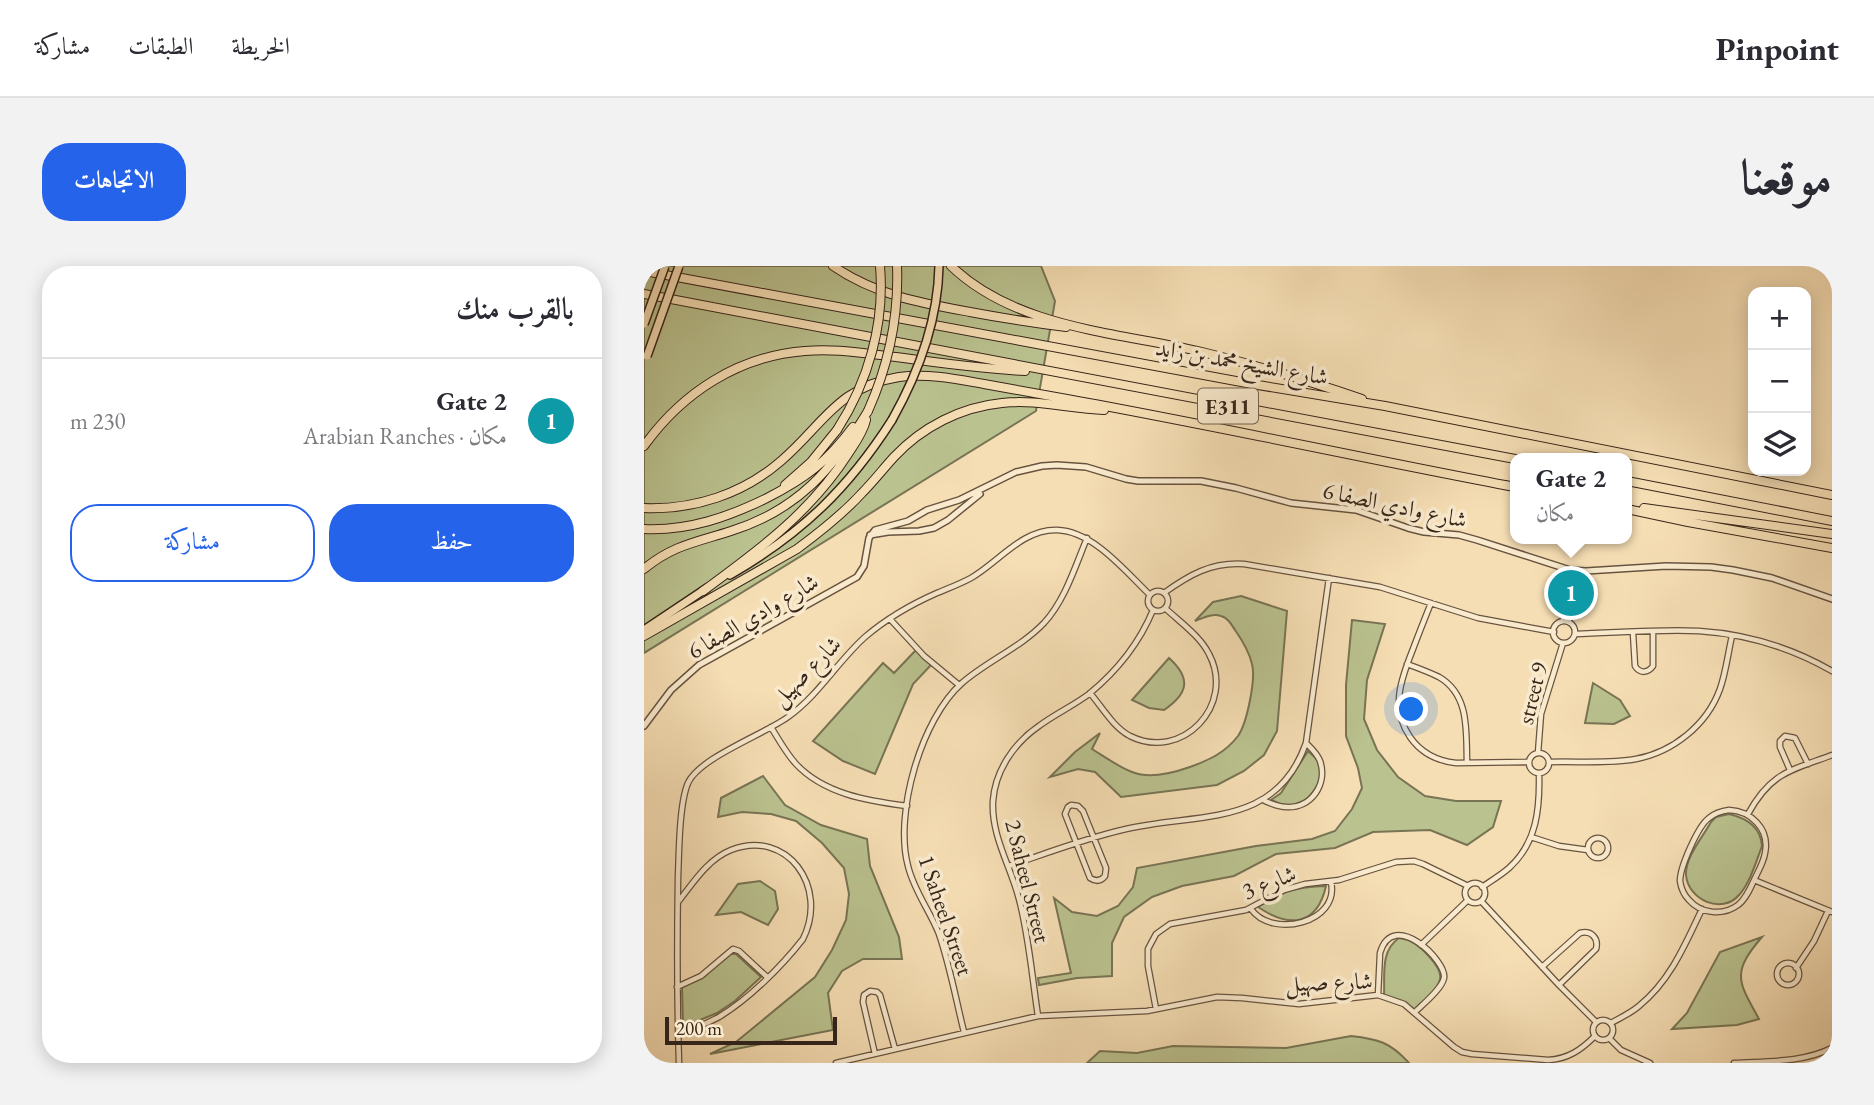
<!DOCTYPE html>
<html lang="ar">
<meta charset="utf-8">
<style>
body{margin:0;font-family:"EB Garamond",Amiri,serif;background:#f2f2f3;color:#2b2b33;direction:rtl}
.controls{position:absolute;right:21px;top:21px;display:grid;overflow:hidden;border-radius:14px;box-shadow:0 4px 18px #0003}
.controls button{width:63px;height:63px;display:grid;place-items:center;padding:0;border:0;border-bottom:2px solid #e1e1e2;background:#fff;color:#2b2b33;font:35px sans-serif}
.scale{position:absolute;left:21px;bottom:18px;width:172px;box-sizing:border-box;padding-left:7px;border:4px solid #372519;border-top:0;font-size:19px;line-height:24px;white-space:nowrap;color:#372519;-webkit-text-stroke:5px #f9eace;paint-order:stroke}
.you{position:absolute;left:768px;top:444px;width:24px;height:24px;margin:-18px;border:5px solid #fff;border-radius:50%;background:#1a73e8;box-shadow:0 0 0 10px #1a73e833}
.badge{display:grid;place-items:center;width:46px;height:46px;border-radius:50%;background:#2563eb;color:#fff;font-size:23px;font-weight:700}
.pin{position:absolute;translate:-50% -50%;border:4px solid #fff;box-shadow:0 2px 7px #0006}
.popup{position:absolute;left:866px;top:187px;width:122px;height:91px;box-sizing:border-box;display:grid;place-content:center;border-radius:14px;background:#fff;filter:drop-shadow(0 2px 5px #0005);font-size:23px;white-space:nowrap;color:#7c7c81}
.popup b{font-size:26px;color:#2b2b33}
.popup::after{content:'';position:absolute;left:50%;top:100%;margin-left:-14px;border:14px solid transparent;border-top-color:#fff}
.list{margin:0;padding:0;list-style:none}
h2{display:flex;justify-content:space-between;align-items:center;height:91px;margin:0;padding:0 28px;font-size:30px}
h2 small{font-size:23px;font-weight:400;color:#7c7c81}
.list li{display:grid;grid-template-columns:46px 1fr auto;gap:21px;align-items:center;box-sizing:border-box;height:126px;padding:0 28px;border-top:2px solid #e1e1e2}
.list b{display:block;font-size:26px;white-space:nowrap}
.list p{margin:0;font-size:23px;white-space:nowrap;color:#7c7c81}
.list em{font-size:23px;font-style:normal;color:#7c7c81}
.actions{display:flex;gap:14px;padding:21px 28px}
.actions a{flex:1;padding:16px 0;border:2px solid #2563eb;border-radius:28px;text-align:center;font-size:24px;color:#2563eb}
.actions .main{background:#2563eb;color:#fff}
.icon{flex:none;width:38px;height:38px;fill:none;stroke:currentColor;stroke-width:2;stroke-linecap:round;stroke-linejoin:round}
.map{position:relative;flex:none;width:1188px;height:797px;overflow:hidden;direction:ltr;border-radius:28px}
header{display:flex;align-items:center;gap:42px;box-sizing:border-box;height:98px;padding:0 35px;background:#fff;border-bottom:2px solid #e1e1e2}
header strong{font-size:33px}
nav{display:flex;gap:38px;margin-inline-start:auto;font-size:24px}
.intro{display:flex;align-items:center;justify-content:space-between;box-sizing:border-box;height:168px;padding:0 42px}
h1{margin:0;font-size:49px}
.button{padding:18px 32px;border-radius:28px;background:#2563eb;color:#fff;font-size:24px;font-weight:700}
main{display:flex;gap:42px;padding:0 42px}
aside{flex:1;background:#fff;border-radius:28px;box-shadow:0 4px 18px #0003}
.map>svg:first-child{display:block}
</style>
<header>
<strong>Pinpoint</strong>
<nav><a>الخريطة</a><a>الطبقات</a><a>مشاركة</a></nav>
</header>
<div class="intro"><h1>موقعنا</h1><a class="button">الاتجاهات</a></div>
<main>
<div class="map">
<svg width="1188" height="797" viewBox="0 0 1188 797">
<rect width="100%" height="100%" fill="#f6deb4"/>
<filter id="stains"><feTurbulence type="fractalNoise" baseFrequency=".00286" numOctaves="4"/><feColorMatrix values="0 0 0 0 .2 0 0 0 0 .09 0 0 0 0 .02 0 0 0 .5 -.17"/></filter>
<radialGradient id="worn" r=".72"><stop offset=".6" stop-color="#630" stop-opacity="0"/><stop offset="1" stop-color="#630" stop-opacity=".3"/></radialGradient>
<path fill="#bac28f" stroke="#787454" stroke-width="2" d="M 0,0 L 397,0 L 411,35 L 392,145 L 0,387 Z
M 597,330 L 643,345 L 633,465 L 620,489 L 600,505 L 573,519 L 477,531 L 451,506 L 434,503 L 406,511 L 431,486 L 456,467 L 448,483 C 488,508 497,518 546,501 C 565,494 581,487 594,470 C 603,457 612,413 608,398 C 605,385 598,374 591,364 C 587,358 584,352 577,350 C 568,347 559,352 551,355 L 569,336 Z
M 708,354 L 741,358 L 723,414 L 720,453 L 733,484 L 754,511 L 781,530 L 812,535 L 857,535 L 849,561 L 823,579 L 786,564 L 729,566 L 691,582 L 632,588 L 590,610 L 538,620 L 508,631 L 480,651 L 468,677 L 468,710 L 433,712 L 395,719 L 394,712 L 427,707 L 410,632 L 428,646 L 453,650 L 474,640 L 489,621 L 493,602 L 612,580 L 668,573 L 691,565 L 708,543 L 718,522 L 714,502 L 702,470 L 702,419 Z
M 272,384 L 287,399 L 269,418 L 231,508 L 199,495 L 169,475 L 239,397 L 250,407 Z
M 525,392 C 547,412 545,427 520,444 L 505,442 L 488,434 Z
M 949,417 L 976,434 L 986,450 L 970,458 L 941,457 Z
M 664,485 C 667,488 671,491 673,494 C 683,511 668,536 649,539 C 641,541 634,537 627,534 L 637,527 Z
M 119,510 L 141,539 L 177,559 L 223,573 L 226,600 L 255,671 L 258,693 L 219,693 L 198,705 L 184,727 L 189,764 L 66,788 L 92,776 L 171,711 L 188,684 L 202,654 L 205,628 L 200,602 L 178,577 L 152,555 L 127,548 L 98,546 L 74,551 L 77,532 Z
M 1085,548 C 1102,552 1117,561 1118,580 C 1112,596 1106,617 1095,629 C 1078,649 1044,634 1042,609 C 1041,591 1059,571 1067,556 L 1072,551 Z
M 116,615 L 131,625 L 134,643 L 124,659 L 97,646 L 72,649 L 94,618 Z
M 682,620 C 673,660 645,662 614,641 C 640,625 651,621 682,620 Z
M 1118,671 C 1087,707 1094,715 1115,753 L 1093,759 L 1028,763 L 1043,747 L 1076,686 Z
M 755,672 C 759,673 763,673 766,675 C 776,679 799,702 796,713 C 794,724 780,736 773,745 L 758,735 L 740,730 C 741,709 736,685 755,672 Z
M 84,688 L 92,688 L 117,711 L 91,735 L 73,747 L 39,761 L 38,720 L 61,710 Z
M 707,770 C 734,773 746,776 765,797 L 443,797 L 456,785 L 493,787 L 529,780 L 642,782 Z"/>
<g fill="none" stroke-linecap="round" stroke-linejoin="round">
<defs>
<path id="minor" d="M504 335a10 10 0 1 1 20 0a10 10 0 1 1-20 0Z
M 520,327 C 545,309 567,296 600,298 L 736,321 L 834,352 L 910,366
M 787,337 C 781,352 775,367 769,383 C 757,413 746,442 766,471 C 777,487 794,495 812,497 L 885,496
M 246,353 L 280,390 L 315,419
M 918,355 L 922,348 L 921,324 L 926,304
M909 366a11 11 0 1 1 22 0a11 11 0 1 1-22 0Z
M 925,356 L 924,348 L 930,328 L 933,305
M 989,367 L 991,400 C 996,408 1004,407 1009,400 L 1009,366
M 931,368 C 972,367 1014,363 1055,365 C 1101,368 1148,382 1188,405
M 763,398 C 774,402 785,406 795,411 C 826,429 822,466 823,497
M 446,427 C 458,441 469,461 486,470 C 538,496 592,439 565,388 C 556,370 536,356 521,342
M 127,461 C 135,474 142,487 152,498 C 180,528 224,535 263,540
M 894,487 L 897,448 L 919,377
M885 497a10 10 0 1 1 20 0a10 10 0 1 1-20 0Z
M 905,496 C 932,495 966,498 992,493 C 1029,486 1063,459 1076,423 C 1082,406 1084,387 1088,370
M 1146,504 L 1136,481 L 1136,475 L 1141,470 L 1151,472 L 1164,498
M 621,535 C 628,538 635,541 642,541 C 667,543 684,518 676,495 C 673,487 668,483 662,477
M 427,539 L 434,540 L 439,545 L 462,602 L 461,610 C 457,615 452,616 446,612 L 421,548 L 424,541 Z
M 1085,544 C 1107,545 1126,563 1121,587 C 1120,595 1115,604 1111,612 C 1107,621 1102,633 1094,639 C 1079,650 1057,648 1045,634 C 1040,629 1037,622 1036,615 C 1036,601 1054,560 1065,552 C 1071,547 1077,545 1085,544 Z
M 1104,548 C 1127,506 1146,505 1188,489
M 887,571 L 915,580 L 944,584
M944 582a10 10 0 1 1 20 0a10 10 0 1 1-20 0Z
M 365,600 C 403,587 442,572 482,563 C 554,546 632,563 662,477 L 685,312
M 1110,614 L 1188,646
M821 627a10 10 0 1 1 20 0a10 10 0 1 1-20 0Z
M 838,621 C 847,615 857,609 865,602 C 893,577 896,542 895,507
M 837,635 L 915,719 L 952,756
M 34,636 C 49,617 64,593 87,584 C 143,562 185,621 159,673 C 137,701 105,733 75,751 C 69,754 62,758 55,760 C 48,763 41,763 35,768
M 607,643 C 628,673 696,657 687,616
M 777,679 L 824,634
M1133 708a11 11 0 1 1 22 0a11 11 0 1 1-22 0Z
M 898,701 L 936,667 C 947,664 955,672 952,683 L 915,719
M 1152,702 L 1170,675 L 1184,645
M 33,721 L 57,710 L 89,683 L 95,685 L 123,711
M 734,729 L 736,687 C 749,642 803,695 800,712 C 798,723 779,738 771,746
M 512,743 L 504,700 L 504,683 L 512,668 L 526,658 L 602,644 L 640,624 L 661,618 L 695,614 L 752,596 L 770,595 L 779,598 L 824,620
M 394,750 C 388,711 385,671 375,633 C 367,601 347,570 349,535 C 351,505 370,477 395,460 C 411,448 429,440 445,428 C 473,405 495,378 509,344
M949 764a10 10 0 1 1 20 0a10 10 0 1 1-20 0Z
M 967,757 C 976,752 987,747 995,740 C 1026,715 1041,679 1058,643
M 320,766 C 312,734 306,700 295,668 C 286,645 270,625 264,600 C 250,548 277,453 318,417 C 343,395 376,382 400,357 C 421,334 431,301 443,272
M 965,772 L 977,784 L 1006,797
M 231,788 L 219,736 L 220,729 L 226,725 L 233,726 L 236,729 L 251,783
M 35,797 C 33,735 33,673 34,612 C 35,588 35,538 44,517 C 55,492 119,469 144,451 C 175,429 193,396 221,371 C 242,353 268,338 293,327 C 305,322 316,318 327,312 C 355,296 378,263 413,264 C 449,265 481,305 506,329
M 192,797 L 394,750 L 503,745 L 573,731 L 598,732 L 655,738 L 734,729 L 760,738 L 810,781 L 818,786 L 828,788 L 904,794 C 924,793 937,784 951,770
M 1090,797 C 1123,795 1158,797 1188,782"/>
<path id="tertiary" d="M 226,269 L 244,266 L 275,265 L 290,262 L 304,254 L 336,228
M 0,460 L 27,424 L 55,399 L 213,311 L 220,300 L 225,272 L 231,264 L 264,255 L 283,244 L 315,234 L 372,206 L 398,200 L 413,199 L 442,201 L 482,213 L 494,215 L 557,215 L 592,222 L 647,237 L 712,244 L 764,262 L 780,266 L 815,269 L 833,274 L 926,304 L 942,305 L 1022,300 L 1067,301 L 1089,304 L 1128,312 L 1188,333"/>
<path id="primary" d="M 86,309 C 157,268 204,223 248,154
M 0,364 L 63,322"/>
<path id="motorway" d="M 189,0 C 231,29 277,37 326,46 C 358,52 390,57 422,61
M 307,0 C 373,63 474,66 558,86 C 612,99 665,115 718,133
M 0,5 L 608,118 L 741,140 L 1188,229
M 0,28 L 871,193
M 0,180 C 38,127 94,90 161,85 C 192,82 222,88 252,91 C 295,97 337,103 381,105
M 983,215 L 1188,255
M 141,219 L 167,196 L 193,164
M 0,242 C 50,244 99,228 137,195 C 180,158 193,121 255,111 C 284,107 312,113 340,118 C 367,123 395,128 423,133 C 573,160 722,193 871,221
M 1000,242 L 1188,268
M 983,243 L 1044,256 L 1188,282
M 0,263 C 45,265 84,251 123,232 C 162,212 183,196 209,161
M 0,303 C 29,279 53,276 87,265 C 154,244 189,203 224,145
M 59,325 C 115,284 166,247 204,188 C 211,177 219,167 222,154
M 0,370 L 153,283 C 176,266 198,249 218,227 C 229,216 239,203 250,191 C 278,161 317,141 358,137 C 392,133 426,143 460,144"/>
</defs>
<use href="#minor" stroke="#675340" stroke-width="7"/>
<use href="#tertiary" stroke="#675340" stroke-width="8"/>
<use href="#primary" stroke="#372519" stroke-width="10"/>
<use href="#motorway" stroke="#372519" stroke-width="10"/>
<use href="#minor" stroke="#f9eace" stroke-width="4.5"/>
<use href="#tertiary" stroke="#f9eace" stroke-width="5"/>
<use href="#primary" stroke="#f6deb4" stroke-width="7"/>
<use href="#motorway" stroke="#f6deb4" stroke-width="8"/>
<defs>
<path id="primary-bridge" d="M 0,58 L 21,0
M 3,90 L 35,0
M 248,154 C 275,106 294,55 295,0"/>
<path id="motorway-bridge" d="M 224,145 C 245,98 255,51 253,0
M 193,164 C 224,116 241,58 236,0"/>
</defs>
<use href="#primary-bridge" stroke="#372519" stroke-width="10" stroke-linecap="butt"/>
<use href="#motorway-bridge" stroke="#372519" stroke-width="10" stroke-linecap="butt"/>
<use href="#primary-bridge" stroke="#f6deb4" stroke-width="7"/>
<use href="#motorway-bridge" stroke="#f6deb4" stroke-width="8"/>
</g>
<g text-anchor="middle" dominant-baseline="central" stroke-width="7" stroke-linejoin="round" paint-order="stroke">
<rect fill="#f9eace" stroke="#71604f" stroke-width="2" x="554" y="122.5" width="60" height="35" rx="5"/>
<g font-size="21" font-weight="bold" fill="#372519">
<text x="584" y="140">E311</text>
</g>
<g font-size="23" fill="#372519" stroke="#f9eace">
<text transform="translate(598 96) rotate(10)">شارع الشيخ محمد بن زايد</text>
<text transform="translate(751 239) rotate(12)">شارع وادي الصفا 6</text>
<text transform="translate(109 350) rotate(-30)">شارع وادي الصفا 6</text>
<text transform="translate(162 405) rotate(-45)">شارع صهيل</text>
<text transform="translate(888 427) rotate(-76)">street 9</text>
<text transform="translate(384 615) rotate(76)">2 Saheel Street</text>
<text transform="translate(625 616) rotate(-21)">3 شارع</text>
<text transform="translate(302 649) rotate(71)">1 Saheel Street</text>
<text transform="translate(685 716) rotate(-2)">شارع صهيل</text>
</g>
</g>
<rect width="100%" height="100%" filter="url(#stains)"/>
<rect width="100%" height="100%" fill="url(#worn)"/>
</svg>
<div class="controls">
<button>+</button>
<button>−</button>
<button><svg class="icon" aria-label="layers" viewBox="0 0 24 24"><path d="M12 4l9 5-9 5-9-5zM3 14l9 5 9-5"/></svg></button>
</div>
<div class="scale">200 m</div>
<div class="you"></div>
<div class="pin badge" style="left:927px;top:327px;background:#0f9aa8">1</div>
<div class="popup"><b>Gate 2</b>مكان</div>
</div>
<aside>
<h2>بالقرب منك<small></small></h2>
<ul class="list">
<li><span class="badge" style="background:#0f9aa8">1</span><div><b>Gate 2</b><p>مكان · Arabian Ranches</p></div><em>230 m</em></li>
</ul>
<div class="actions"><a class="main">حفظ</a><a>مشاركة</a></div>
</aside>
</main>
